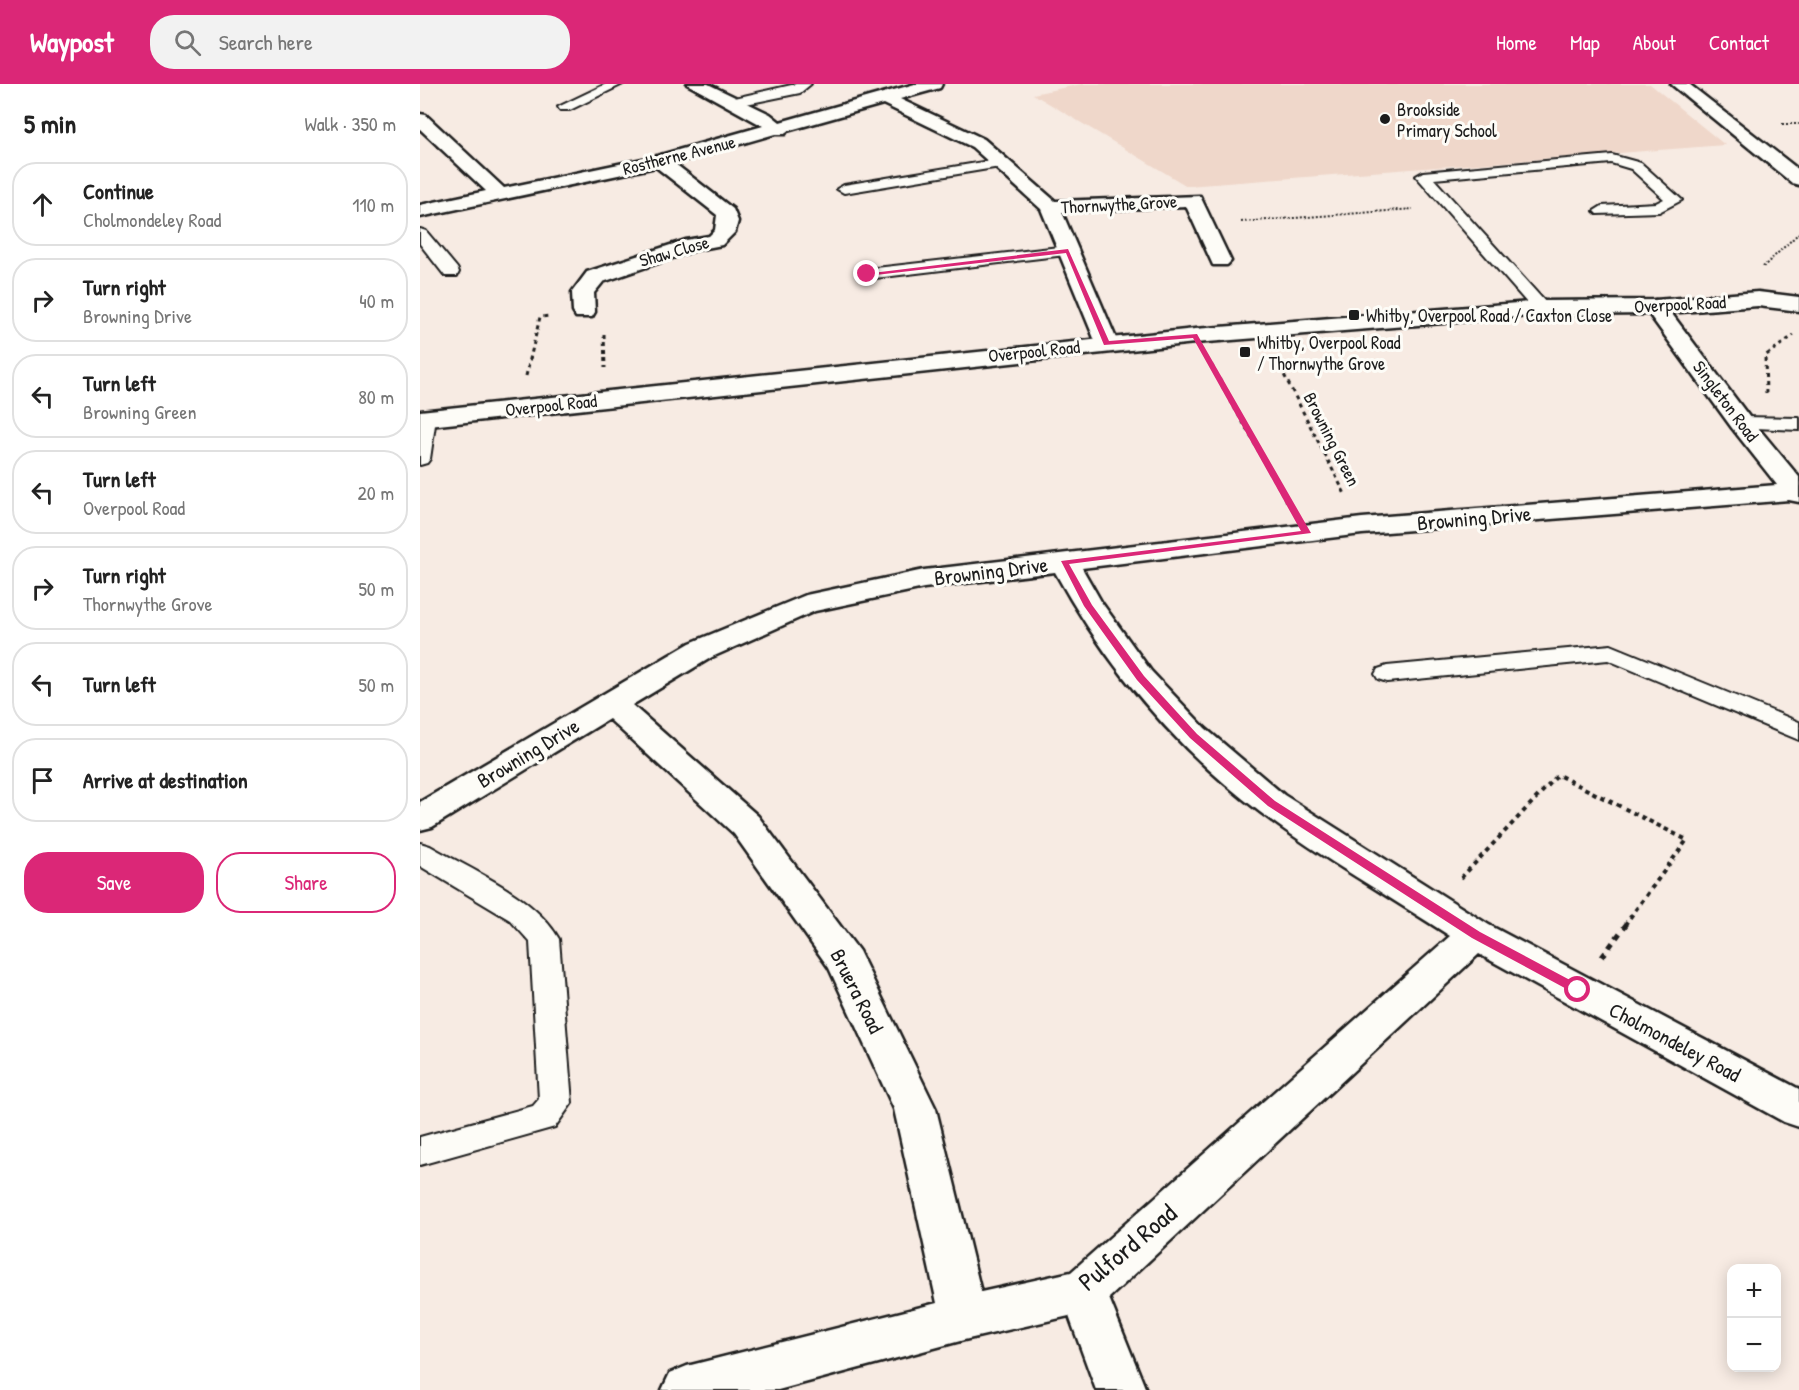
<!DOCTYPE html>
<meta charset="utf-8">
<style>
body{margin:0;font-family:"Patrick Hand",sans-serif;background:#f2f2f2;color:#222}
.controls{position:absolute;right:18px;bottom:18px;display:grid;overflow:hidden;border-radius:12px;box-shadow:0 3px 15px #0003}
.controls button{width:54px;height:54px;display:grid;place-items:center;padding:0;border:0;border-bottom:2px solid #e0e0e0;background:#fff;color:#222;font:30px sans-serif}
.stop{position:absolute;width:18px;height:18px;margin:-14px;border:4px solid #db2777;border-radius:50%;background:#fff}
.stop.end{background:#db2777;border-color:#fff;box-shadow:0 2px 6px #0008}
.list{margin:0;padding:0;list-style:none}
h2{display:flex;justify-content:space-between;align-items:center;height:78px;margin:0;padding:0 24px;font-size:26px}
h2 small{font-size:20px;font-weight:400;color:#767676}
.list li{display:grid;grid-template-columns:39px 1fr auto;gap:18px;align-items:center;box-sizing:border-box;height:84px;margin:0 12px 12px;padding:0 12px;border:2px solid #e0e0e0;border-radius:24px}
.list b{display:block;font-size:22px;white-space:nowrap}
.list p{margin:0;font-size:20px;white-space:nowrap;color:#767676}
.list em{font-size:20px;font-style:normal;color:#767676}
.actions{display:flex;gap:12px;padding:18px 24px}
.actions a{flex:1;padding:14px 0;border:2px solid #db2777;border-radius:24px;text-align:center;font-size:21px;color:#db2777}
.actions .main{background:#db2777;color:#fff}
.icon{flex:none;width:33px;height:33px;fill:none;stroke:currentColor;stroke-width:2;stroke-linecap:round;stroke-linejoin:round}
.map{position:relative;flex:none;width:1379px;height:1306px;overflow:hidden}
header{display:flex;align-items:center;gap:36px;box-sizing:border-box;height:84px;padding:0 30px;background:#db2777;color:#fff}
header strong{font-size:28px}
nav{display:flex;gap:33px;margin-inline-start:auto;font-size:21px}
.search{width:420px;height:54px;background:#f2f2f2;display:flex;align-items:center;gap:15px;box-sizing:border-box;padding:0 21px;border-radius:24px;color:#767676;font-size:22px}
main{display:flex}
aside{flex:1;background:#fff}
.map>svg:first-child{display:block}
</style>
<header>
<strong>Waypost</strong>
<div class="search"><svg class="icon" aria-label="search" viewBox="0 0 24 24"><circle cx="10" cy="10" r="6"/><path d="M15 15l6 6"/></svg>Search here</div>
<nav><a>Home</a><a>Map</a><a>About</a><a>Contact</a></nav>
</header>
<main>
<aside>
<h2>5 min<small>Walk · 350 m</small></h2>
<ul class="list">
<li><svg class="icon" aria-label="ahead" viewBox="0 0 24 24"><path d="M12 20V5M6 11l6-6 6 6"/></svg><div><b>Continue</b><p>Cholmondeley Road</p></div><em>110 m</em></li>
<li><svg class="icon" aria-label="right" viewBox="0 0 24 24"><path d="M7 20v-9h11M14 6l5 5-5 5"/></svg><div><b>Turn right</b><p>Browning Drive</p></div><em>40 m</em></li>
<li><svg class="icon" aria-label="left" viewBox="0 0 24 24"><path d="M17 20v-9H6M10 6l-5 5 5 5"/></svg><div><b>Turn left</b><p>Browning Green</p></div><em>80 m</em></li>
<li><svg class="icon" aria-label="left" viewBox="0 0 24 24"><path d="M17 20v-9H6M10 6l-5 5 5 5"/></svg><div><b>Turn left</b><p>Overpool Road</p></div><em>20 m</em></li>
<li><svg class="icon" aria-label="right" viewBox="0 0 24 24"><path d="M7 20v-9h11M14 6l5 5-5 5"/></svg><div><b>Turn right</b><p>Thornwythe Grove</p></div><em>50 m</em></li>
<li><svg class="icon" aria-label="left" viewBox="0 0 24 24"><path d="M17 20v-9H6M10 6l-5 5 5 5"/></svg><div><b>Turn left</b></div><em>50 m</em></li>
<li><svg class="icon" aria-label="arrive" viewBox="0 0 24 24"><path d="M6 21V4h12l-3 4 3 4H6"/></svg><div><b>Arrive at destination</b></div></li>
</ul>
<div class="actions"><a class="main">Save</a><a>Share</a></div>
</aside>
<div class="map">
<svg width="1379" height="1306" viewBox="0 0 1379 1306">
<rect width="100%" height="100%" fill="#f7ebe3"/>
<filter id="ink" filterUnits="userSpaceOnUse"><feTurbulence type="fractalNoise" baseFrequency=".0167" numOctaves="2"/><feDisplacementMap in="SourceGraphic" scale="12" xChannelSelector="R" yChannelSelector="G"/><feConvolveMatrix kernelMatrix="1 2 1 2 8 2 1 2 1" color-interpolation-filters="sRGB"/></filter>
<g filter="url(#ink)">
<path fill="#efd7ca" d="M 662,0 L 1230,0 L 1305,61 L 767,102 L 613,10 Z"/>
<g fill="none" stroke-linecap="round" stroke-linejoin="round">
<defs>
<path id="service" d="M 186,0 L 203,0 L 150,26 L 140,26 L 138,23 Z
M 376,0 L 391,0 L 380,9 L 311,23 L 304,19 L 306,16 Z
M 1192,71 L 1221,79 L 1262,116 L 1239,128 L 1177,130 L 1174,127 L 1182,122 L 1236,119 L 1244,115 L 1211,85 L 1191,79 L 1014,95 L 1127,220 L 1130,224 L 1121,229 L 1115,228 L 996,92 L 1003,88 Z
M 581,75 L 588,79 L 586,82 L 424,109 L 417,105 L 424,101 Z
M 0,145 L 6,147 L 37,184 L 39,188 L 37,192 L 25,192 L 0,160 Z
M 648,162 L 656,167 L 654,170 L 447,195 L 439,190 L 447,185 Z
M 6,328 L 16,334 L 10,375 L 7,379 L 0,381 L 0,330 Z
M 1321,333 L 1379,334 L 1379,346 L 1314,343 L 1311,339 L 1314,335 Z
M 1191,561 L 1379,638 L 1379,656 L 1188,576 L 967,598 L 958,595 L 955,590 L 958,585 L 967,582 Z
M 0,759 L 10,762 C 51,786 115,812 139,855 L 152,1019 L 135,1043 L 0,1081 L 0,1053 L 113,1022 L 119,1015 L 110,858 L 90,836 L 0,782 Z"/>
<path id="minor" d="M 267,0 L 288,0 L 350,30 L 360,38 L 495,0 L 522,0 L 520,4 L 480,15 L 564,55 L 635,117 L 780,112 L 811,177 L 807,181 L 793,181 L 766,122 L 642,128 L 698,259 L 694,264 L 678,264 L 621,125 L 552,63 L 463,20 L 367,47 L 365,50 L 355,50 L 254,79 L 313,125 L 318,137 L 315,148 L 302,161 L 276,166 L 183,198 L 174,209 L 175,228 L 172,233 L 156,233 L 153,228 L 152,208 L 167,188 L 266,156 L 289,152 L 295,146 L 297,131 L 236,83 L 0,133 L 0,121 L 66,107 L 0,45 L 0,30 L 6,31 L 84,104 L 237,72 L 343,42 Z
M 1235,216 L 1243,218 L 1330,334 L 1379,393 L 1379,418 L 1369,416 L 942,450 L 662,484 L 682,519 L 731,587 L 785,644 L 864,711 L 1069,841 L 1379,1005 L 1379,1043 L 1364,1038 L 1059,870 L 689,1214 L 726,1306 L 676,1306 L 649,1232 L 544,1256 L 358,1306 L 242,1306 L 250,1289 L 267,1282 L 517,1219 L 474,1025 L 409,884 L 314,750 L 189,635 L 12,743 L 0,746 L 0,718 L 270,559 L 386,511 L 504,486 L 942,434 L 1357,401 L 1312,344 L 1224,223 L 1227,218 ZM 635,488 C 686,581 755,664 840,728 C 900,773 967,811 1030,852 L 651,1188 L 561,1208 L 516,1025 L 439,867 L 338,732 L 212,621 L 292,573 L 395,527 L 504,504 Z"/>
<path id="tertiary" d="M 1338,208 L 1379,213 L 1379,227 L 1338,222 L 1235,230 L 1121,231 L 775,259 L 0,343 L 0,327 L 775,245 L 1121,217 L 1235,216 Z"/>
<path id="secondary" d="M 1251,0 L 1269,0 L 1379,86 L 1379,101 L 1372,99 Z"/>
</defs>
<use href="#service" stroke="#1c1c1c" stroke-width="4"/>
<use href="#minor" stroke="#1c1c1c" stroke-width="5"/>
<use href="#tertiary" stroke="#1c1c1c" stroke-width="5"/>
<use href="#secondary" stroke="#1c1c1c" stroke-width="5"/>
<path stroke="#1c1c1c" stroke-width="2" stroke-dasharray="2 2" stroke-linecap="butt" d="M 1362,40 L 1379,40
M 821,138 L 993,125
M 1343,183 L 1379,149"/>
<path stroke="#1c1c1c" stroke-width="3" stroke-dasharray="4 4" stroke-linecap="butt" d="M 184,250 L 185,284
M 857,277 L 926,412
M 791,281 L 868,419
M 106,292 L 120,233 L 130,232
M 1346,310 L 1345,272 L 1374,251"/>
<path stroke="#1c1c1c" stroke-width="4" stroke-dasharray="4.5 4.5" stroke-linecap="butt" d="M 1041,794 L 1138,691 L 1267,756 L 1206,839"/>
<path stroke="#1c1c1c" stroke-width="5" stroke-dasharray="6 6" stroke-linecap="butt" d="M 1182,873 L 1208,838"/>
<use href="#service" fill="#fdfcf7" fill-rule="evenodd"/>
<use href="#minor" fill="#fdfcf7" fill-rule="evenodd"/>
<use href="#tertiary" fill="#fdfcf7" fill-rule="evenodd"/>
<use href="#secondary" fill="#fdfcf7" fill-rule="evenodd"/>
</g>
</g>
<path fill="#db2777" d="M 648,165 L 689,257 L 777,250 L 891,449 L 649,480 L 672,521 L 724,592 L 777,650 L 855,717 L 1060,848 L 1163,903 L 1163,909 L 1154,909 L 1052,854 L 848,722 L 770,654 L 717,596 L 664,522 L 641,477 L 881,447 L 773,254 L 684,261 L 646,169 L 447,192 L 444,190 Z"/>
<g fill="#1c1c1c" stroke="#fdfcf7" stroke-width="2">
<circle cx="965" cy="35" r="6"/>
<rect x="928" y="225" width="12" height="12" rx="3"/>
<rect x="819" y="262" width="12" height="12" rx="3"/>
</g>
<g text-anchor="middle" dominant-baseline="central" stroke-width="6" stroke-linejoin="round" paint-order="stroke">
<g font-size="18" fill="#1c1c1c" stroke="#fdfcf7" text-anchor="start">
<text x="977" y="25">Brookside<tspan x="977" dy="21">Primary School</tspan></text>
<text x="946" y="231">Whitby, Overpool Road / Caxton Close</text>
<text x="837" y="258">Whitby, Overpool Road<tspan x="837" dy="21">/ Thornwythe Grove</tspan></text>
</g>
<g font-size="18" fill="#1c1c1c" stroke="#fdfcf7">
<text transform="translate(259 71) rotate(-14)">Rostherne Avenue</text>
<text transform="translate(699 120) rotate(-3)">Thornwythe Grove</text>
<text transform="translate(254 167) rotate(-16)">Shaw Close</text>
<text transform="translate(1260 220) rotate(-3)">Overpool Road</text>
<text transform="translate(614 267) rotate(-6)">Overpool Road</text>
<text transform="translate(1306 317) rotate(53)">Singleton Road</text>
<text transform="translate(131 321) rotate(-6)">Overpool Road</text>
<text transform="translate(912 355) rotate(63)">Browning Green</text>
</g>
<g font-size="21" fill="#1c1c1c" stroke="#fdfcf7">
<text transform="translate(1054 434) rotate(-5)">Browning Drive</text>
<text transform="translate(571 487) rotate(-7)">Browning Drive</text>
<text transform="translate(108 669) rotate(-31)">Browning Drive</text>
<text transform="translate(437 907) rotate(63)">Bruera Road</text>
<text transform="translate(1255 958) rotate(28)">Cholmondeley Road</text>
</g>
<g font-size="26" fill="#1c1c1c" stroke="#fdfcf7">
<text transform="translate(707 1163) rotate(-40)">Pulford Road</text>
</g>
</g>
</svg>
<div class="controls">
<button>+</button>
<button>−</button>
</div>
<div class="stop" style="left:1158px;top:906px"></div>
<div class="stop end" style="left:447px;top:190px"></div>
</div>
</main>
